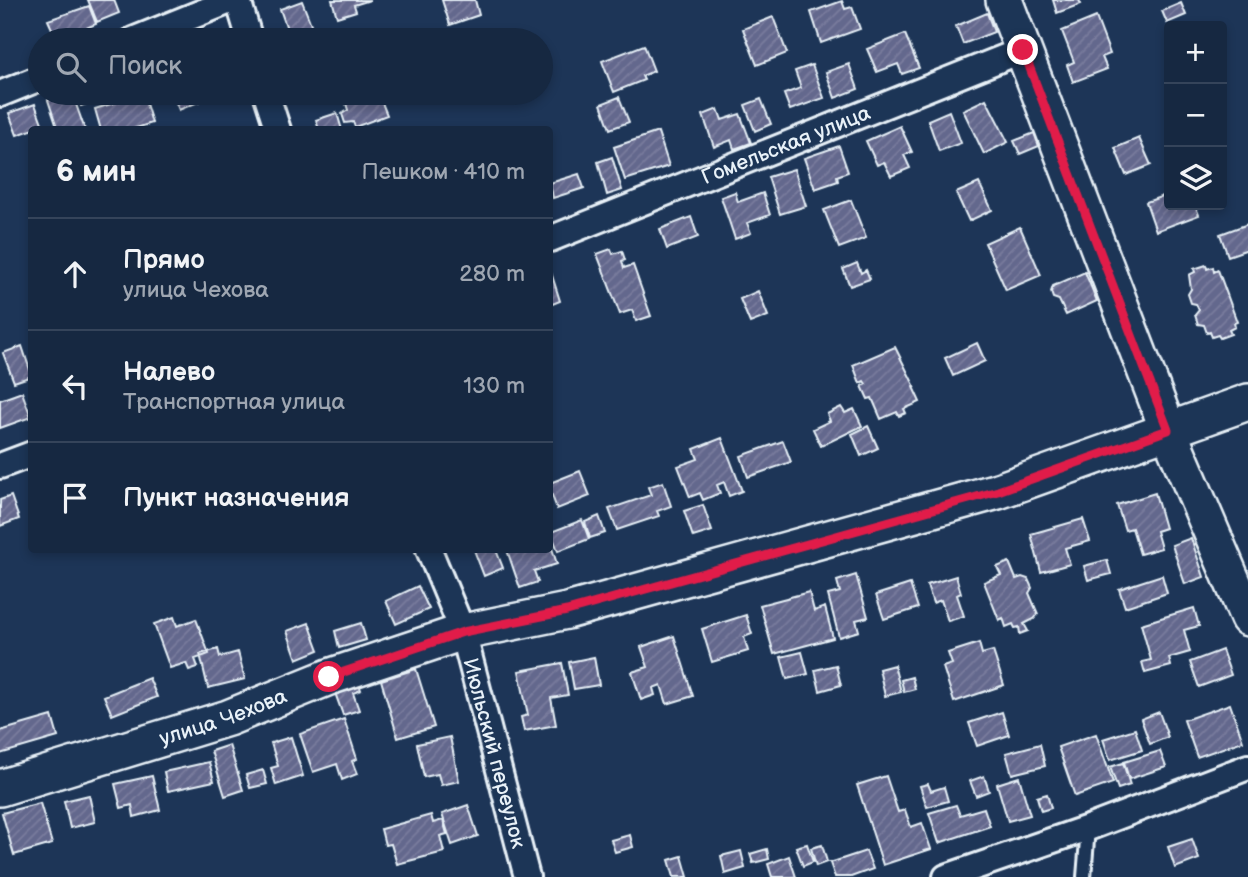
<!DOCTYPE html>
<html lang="ru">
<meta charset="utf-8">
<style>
body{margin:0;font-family:"Balsamiq Sans",sans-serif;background:#1f3048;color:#f1f3f6}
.controls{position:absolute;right:21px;top:21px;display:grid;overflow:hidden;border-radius:7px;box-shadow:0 4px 10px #0003}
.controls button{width:63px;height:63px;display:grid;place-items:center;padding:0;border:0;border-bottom:2px solid #35445a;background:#162841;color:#f1f3f6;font:35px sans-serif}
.stop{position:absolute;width:21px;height:21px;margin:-16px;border:5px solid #e11d48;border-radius:50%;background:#fff}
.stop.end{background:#e11d48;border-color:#fff;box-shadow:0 2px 7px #0008}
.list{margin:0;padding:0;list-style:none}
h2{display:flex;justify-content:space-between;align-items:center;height:91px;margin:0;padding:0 28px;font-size:30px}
h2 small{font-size:23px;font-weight:400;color:#9ea6b1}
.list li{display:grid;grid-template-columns:46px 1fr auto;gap:21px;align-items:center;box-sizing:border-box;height:112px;padding:0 28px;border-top:2px solid #35445a}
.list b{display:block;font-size:26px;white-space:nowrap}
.list p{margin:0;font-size:23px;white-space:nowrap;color:#9ea6b1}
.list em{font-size:23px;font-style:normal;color:#9ea6b1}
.icon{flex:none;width:38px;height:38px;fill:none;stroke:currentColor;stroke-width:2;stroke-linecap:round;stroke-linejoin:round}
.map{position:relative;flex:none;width:1248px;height:877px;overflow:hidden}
.search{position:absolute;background:#162841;box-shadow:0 4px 10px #0003;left:28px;top:28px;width:525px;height:77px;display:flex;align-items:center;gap:18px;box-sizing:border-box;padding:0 24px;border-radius:38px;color:#9ea6b1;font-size:26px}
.panel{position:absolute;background:#162841;box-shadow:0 4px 10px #0003;left:28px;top:126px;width:525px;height:427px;border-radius:7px}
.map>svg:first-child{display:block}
</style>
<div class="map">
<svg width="1248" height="877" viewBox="0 0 1248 877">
<defs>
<pattern id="building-hatch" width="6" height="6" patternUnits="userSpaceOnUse" patternTransform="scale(1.75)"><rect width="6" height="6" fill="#64678d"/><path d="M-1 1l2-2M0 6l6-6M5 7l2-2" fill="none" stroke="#7a7d9e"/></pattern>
</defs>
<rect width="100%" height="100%" fill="#1d3557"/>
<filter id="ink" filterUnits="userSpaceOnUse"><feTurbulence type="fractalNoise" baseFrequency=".0143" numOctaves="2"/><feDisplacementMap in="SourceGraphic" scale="14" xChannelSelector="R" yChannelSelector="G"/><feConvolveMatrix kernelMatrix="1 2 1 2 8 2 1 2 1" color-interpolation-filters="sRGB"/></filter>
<g filter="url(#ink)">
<path fill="url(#building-hatch)" stroke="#e8f1f8" stroke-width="2" d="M 88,0 L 114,0 L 119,13 L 97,22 Z
M 332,0 L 370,0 L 354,5 L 356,11 L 337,17 Z
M 442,0 L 475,0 L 479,15 L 450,25 Z
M 1053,0 L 1079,0 L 1081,4 L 1057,13 Z
M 302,1 L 317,40 L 291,40 L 280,9 Z
M 842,1 L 845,9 L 852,7 L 860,29 L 821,43 L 811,12 Z
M 1181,3 L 1186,15 L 1167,23 L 1162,11 Z
M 89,6 L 96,24 L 57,40 L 48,20 Z
M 987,13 L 994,32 L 963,44 L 956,26 Z
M 773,17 L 787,53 L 757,65 L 743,29 Z
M 1096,17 L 1110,54 L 1102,57 L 1107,69 L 1073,82 L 1067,65 L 1074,62 L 1062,31 Z
M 905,34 L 919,68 L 902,74 L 898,64 L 877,72 L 867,49 Z
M 644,45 L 654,71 L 642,76 L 644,80 L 614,92 L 602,61 Z
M 849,64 L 858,89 L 835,98 L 826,72 Z
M 812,65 L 824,98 L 790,110 L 784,94 L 801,88 L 795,71 Z
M 68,93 L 72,93 L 85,130 L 58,130 L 48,100 Z
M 77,93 L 103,93 L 104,98 L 81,106 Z
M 172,93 L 200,93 L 203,100 L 179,110 Z
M 364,93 L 378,93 L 387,115 L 355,127 L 353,122 L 345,123 L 342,114 L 348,110 L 345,100 Z
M 143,94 L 152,123 L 130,130 L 101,130 L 95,109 Z
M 619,97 L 629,122 L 610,129 L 601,104 Z
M 761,99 L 771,124 L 755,131 L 745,105 Z
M 986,99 L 1008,142 L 984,154 L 963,110 Z
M 35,104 L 43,126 L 17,135 L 9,113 Z
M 718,109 L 722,120 L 740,114 L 751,143 L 734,149 L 731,140 L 714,147 L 703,115 Z
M 949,111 L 961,143 L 939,151 L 928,120 Z
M 337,113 L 342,130 L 319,130 L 316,120 Z
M 900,126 L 912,152 L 904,155 L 910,168 L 891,176 L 884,162 L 877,165 L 866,141 Z
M 658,132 L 669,166 L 625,180 L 614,147 Z
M 1034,133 L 1039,146 L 1020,154 L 1014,141 Z
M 1139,138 L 1151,165 L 1126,175 L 1115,148 Z
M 839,146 L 848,172 L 837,176 L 838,181 L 815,189 L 804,158 Z
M 612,157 L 622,190 L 607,195 L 598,162 Z
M 794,169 L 806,206 L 780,214 L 768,177 Z
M 579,174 L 584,188 L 553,198 L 550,183 Z
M 979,183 L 992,210 L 969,221 L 956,193 Z
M 735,192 L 738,202 L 763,193 L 770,215 L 747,223 L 751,233 L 735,239 L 721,197 Z
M 1169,194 L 1169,205 L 1195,205 L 1199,215 L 1156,231 L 1146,202 Z
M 851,200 L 866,238 L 839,248 L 824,210 Z
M 691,217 L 698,237 L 667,249 L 660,229 Z
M 1248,224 L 1248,249 L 1228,256 L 1220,234 Z
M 1020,227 L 1041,275 L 1006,290 L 985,243 Z
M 611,249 L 613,254 L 622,251 L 625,260 L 622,261 L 624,268 L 633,265 L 651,316 L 636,321 L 632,310 L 620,314 L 597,254 Z
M 857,263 L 861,273 L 866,270 L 870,279 L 850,286 L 843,269 Z
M 1206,265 L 1207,269 L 1213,267 L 1214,272 L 1218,270 L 1237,322 L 1234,323 L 1235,327 L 1229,330 L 1231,334 L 1220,338 L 1218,335 L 1212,337 L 1210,332 L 1207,333 L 1204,325 L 1198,324 L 1195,315 L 1199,310 L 1196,304 L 1191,303 L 1188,294 L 1191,289 L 1189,275 L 1195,272 L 1194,269 Z
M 550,269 L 560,301 L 550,305 Z
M 1085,272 L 1097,301 L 1066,315 L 1059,300 L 1053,298 L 1051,292 L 1053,286 Z
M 758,291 L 768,316 L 750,323 L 740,299 Z
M 977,343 L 985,361 L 953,376 L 945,358 Z
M 22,346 L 32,376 L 14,382 L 3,353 Z
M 895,347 L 915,387 L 913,387 L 920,402 L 904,409 L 906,413 L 899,416 L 897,412 L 881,419 L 872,398 L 868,399 L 862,386 L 866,384 L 864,381 L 860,383 L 853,365 Z
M 22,392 L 31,417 L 0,428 L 0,400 Z
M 841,407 L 845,413 L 854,409 L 862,426 L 821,446 L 813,429 L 830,421 L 827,414 Z
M 868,426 L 878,448 L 861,456 L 852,434 Z
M 722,438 L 742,491 L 729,496 L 724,482 L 717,485 L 720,493 L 703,500 L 700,493 L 690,497 L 678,466 L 698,459 L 694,449 Z
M 783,441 L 791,462 L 748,477 L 741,456 Z
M 580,471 L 590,496 L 557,509 L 550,490 L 550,483 Z
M 663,482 L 671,506 L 657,511 L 659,516 L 617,530 L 609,509 L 651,495 L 648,487 Z
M 1155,493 L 1165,528 L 1156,531 L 1161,548 L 1140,554 L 1132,528 L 1125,530 L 1117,505 Z
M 11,496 L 19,519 L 0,526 L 0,500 Z
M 703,505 L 712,531 L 693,537 L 684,511 Z
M 599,516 L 605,533 L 590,538 L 585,522 Z
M 1083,519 L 1090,541 L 1065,548 L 1070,564 L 1041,572 L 1031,534 Z
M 582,520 L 589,539 L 558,551 L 551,532 Z
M 1191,538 L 1204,577 L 1185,584 L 1172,545 Z
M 550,542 L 557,564 L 534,571 L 538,582 L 520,588 L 507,550 L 550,550 Z
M 474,550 L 496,550 L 503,568 L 484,576 Z
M 1107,560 L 1111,574 L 1088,580 L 1084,566 Z
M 1009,562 L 1016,579 L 1022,577 L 1028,579 L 1032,588 L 1029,593 L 1038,614 L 1034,619 L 1024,624 L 1028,631 L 1020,634 L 1019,627 L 1015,628 L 1013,624 L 1006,627 L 1003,618 L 999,620 L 984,582 L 1001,575 L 997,567 Z
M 856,575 L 868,617 L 856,620 L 859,631 L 839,637 L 828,595 L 840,592 L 837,581 Z
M 1162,575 L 1167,593 L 1125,607 L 1119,589 Z
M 956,576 L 961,593 L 957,595 L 964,616 L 948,621 L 941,600 L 933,603 L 927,585 Z
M 910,584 L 918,608 L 884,619 L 876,595 Z
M 418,586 L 429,609 L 396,624 L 386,601 Z
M 809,592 L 814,611 L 825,607 L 833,638 L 774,654 L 760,605 Z
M 1194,608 L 1199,626 L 1184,630 L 1190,652 L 1169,658 L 1171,666 L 1145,673 L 1142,662 L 1151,660 L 1141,624 Z
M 746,615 L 752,634 L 744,637 L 748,651 L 712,662 L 702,629 Z
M 174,617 L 177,626 L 196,619 L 209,654 L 195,659 L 198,667 L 189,670 L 186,663 L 170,668 L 154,624 Z
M 309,623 L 319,650 L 297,659 L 287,631 Z
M 361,623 L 366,640 L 339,648 L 335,631 Z
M 674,636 L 693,696 L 667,704 L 661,685 L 653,688 L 655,695 L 641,700 L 632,672 L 648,667 L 641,647 Z
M 979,643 L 982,654 L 993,651 L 1004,685 L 954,702 L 943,667 L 952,664 L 948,653 Z
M 218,649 L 220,657 L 238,652 L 245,679 L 208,688 L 200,654 Z
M 1222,650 L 1231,675 L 1199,687 L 1190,662 Z
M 802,652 L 808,674 L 787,679 L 781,657 Z
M 594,657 L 599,685 L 574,689 L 569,662 Z
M 562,663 L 568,695 L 551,698 L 556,725 L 524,731 L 521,717 L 528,715 L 519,671 Z
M 836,665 L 841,685 L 820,691 L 815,670 Z
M 894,665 L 901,692 L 885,696 L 879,669 Z
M 416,669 L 434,727 L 398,738 L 381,680 Z
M 912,677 L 915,689 L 904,692 L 901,680 Z
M 149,678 L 157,697 L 112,715 L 104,696 Z
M 358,682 L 361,690 L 353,693 L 359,710 L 343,715 L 334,690 Z
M 1230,704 L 1243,741 L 1197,757 L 1184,720 Z
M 1002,712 L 1009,735 L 977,746 L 969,723 Z
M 1159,712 L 1168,737 L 1150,744 L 1141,719 Z
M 52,716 L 58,737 L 0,754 L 0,731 Z
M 344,719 L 357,759 L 352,761 L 357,774 L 342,780 L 337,764 L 313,772 L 300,734 Z
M 1135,729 L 1142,750 L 1110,760 L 1103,739 Z
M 1096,734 L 1113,783 L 1075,796 L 1058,747 Z
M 291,737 L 303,776 L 276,785 L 271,768 L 278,766 L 271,743 Z
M 450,737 L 459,781 L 441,785 L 438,774 L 424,777 L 417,744 Z
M 1040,744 L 1045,766 L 1012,774 L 1006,753 Z
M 229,745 L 243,790 L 225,796 L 211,751 Z
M 1160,751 L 1166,767 L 1129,779 L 1124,762 Z
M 209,762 L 214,781 L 168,791 L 164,772 Z
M 1123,763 L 1130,785 L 1118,789 L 1110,767 Z
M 263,770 L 267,784 L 250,788 L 246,775 Z
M 152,776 L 160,810 L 134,817 L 132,805 L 121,808 L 115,784 Z
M 886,776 L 898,812 L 905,810 L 911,827 L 922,823 L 931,849 L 883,865 L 857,785 Z
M 984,776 L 989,791 L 976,796 L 970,781 Z
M 1019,777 L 1030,815 L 1008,821 L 997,784 Z
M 928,784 L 931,791 L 944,787 L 948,801 L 927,807 L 920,786 Z
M 1047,794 L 1051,808 L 1041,811 L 1037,797 Z
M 89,795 L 95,822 L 70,828 L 64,801 Z
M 40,803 L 52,844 L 14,855 L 2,813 Z
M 468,805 L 478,836 L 452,845 L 442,814 Z
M 956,805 L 960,815 L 984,808 L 990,826 L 939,843 L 929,813 Z
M 431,815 L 433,823 L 443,820 L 447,834 L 440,836 L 444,852 L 397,864 L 391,844 L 385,845 L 381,829 Z
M 630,835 L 633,847 L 615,852 L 611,840 Z
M 1192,839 L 1199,859 L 1175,868 L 1168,847 Z
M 807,844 L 813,862 L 803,866 L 796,847 Z
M 822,845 L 827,862 L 816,866 L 811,848 Z
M 767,849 L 769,859 L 753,863 L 750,854 Z
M 741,851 L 745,868 L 725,874 L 721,856 Z
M 866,851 L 873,869 L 851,877 L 835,877 L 830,863 Z
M 682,856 L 688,877 L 674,877 L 669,860 Z
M 789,856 L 796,877 L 772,877 L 768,864 Z"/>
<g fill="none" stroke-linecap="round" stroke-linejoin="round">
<defs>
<path id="lane" d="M 1084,877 L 1088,828"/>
<g id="street">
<path d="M 238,0 L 250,40"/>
<path d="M 133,40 L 232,0"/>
<path d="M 266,93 L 278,130"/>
<path d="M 0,94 L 40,78"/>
<path id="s1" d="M 550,239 L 1023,50"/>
<path d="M 0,466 L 32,454"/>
<path id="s2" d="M 429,550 L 463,632 L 527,877"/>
<path d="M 946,877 L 1088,828 L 1248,767"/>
</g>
<g id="secondary">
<path d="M 1004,0 L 1168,430 L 1248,618"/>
<path id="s3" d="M 0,788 L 228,718 L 329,677 L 463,632 L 567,611 L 998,491 L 1248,402"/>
</g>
</defs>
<use href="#lane" stroke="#e8f1f8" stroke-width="18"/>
<use href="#street" stroke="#e8f1f8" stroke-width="30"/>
<use href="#secondary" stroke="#e8f1f8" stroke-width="40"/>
<use href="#lane" stroke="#1d3557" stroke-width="12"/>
<use href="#street" stroke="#1d3557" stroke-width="24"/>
<use href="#secondary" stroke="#1d3557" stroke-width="35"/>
</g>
</g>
<g fill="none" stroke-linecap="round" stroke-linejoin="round" filter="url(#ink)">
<path stroke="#e11d48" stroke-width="9" d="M 329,677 L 463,632 L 567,611 L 998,491 L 1168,430 L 1023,50"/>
</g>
<g text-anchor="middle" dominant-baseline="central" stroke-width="5" stroke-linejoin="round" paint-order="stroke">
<g font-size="21" fill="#e8f1f8" stroke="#1d3557">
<text stroke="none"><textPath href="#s1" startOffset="254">Гомельская улица</textPath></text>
<text stroke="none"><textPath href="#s3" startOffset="234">улица Чехова</textPath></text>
<text stroke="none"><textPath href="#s2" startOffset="214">Июльский переулок</textPath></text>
</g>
</g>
</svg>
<div class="controls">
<button>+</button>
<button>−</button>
<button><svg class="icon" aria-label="layers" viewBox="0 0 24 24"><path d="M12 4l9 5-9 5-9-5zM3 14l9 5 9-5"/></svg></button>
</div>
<div class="stop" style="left:329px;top:677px"></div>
<div class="stop end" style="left:1023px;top:50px"></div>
<div class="search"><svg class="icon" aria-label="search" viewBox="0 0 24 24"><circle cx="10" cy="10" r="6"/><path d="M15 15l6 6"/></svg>Поиск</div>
<section class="panel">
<h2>6 мин<small>Пешком · 410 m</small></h2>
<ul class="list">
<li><svg class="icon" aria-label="ahead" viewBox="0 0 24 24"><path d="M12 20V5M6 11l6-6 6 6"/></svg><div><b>Прямо</b><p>улица Чехова</p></div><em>280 m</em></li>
<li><svg class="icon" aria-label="left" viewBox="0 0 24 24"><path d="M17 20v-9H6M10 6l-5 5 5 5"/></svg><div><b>Налево</b><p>Транспортная улица</p></div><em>130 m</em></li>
<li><svg class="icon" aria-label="arrive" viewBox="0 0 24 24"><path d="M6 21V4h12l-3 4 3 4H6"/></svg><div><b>Пункт назначения</b></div></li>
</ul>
</section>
</div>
